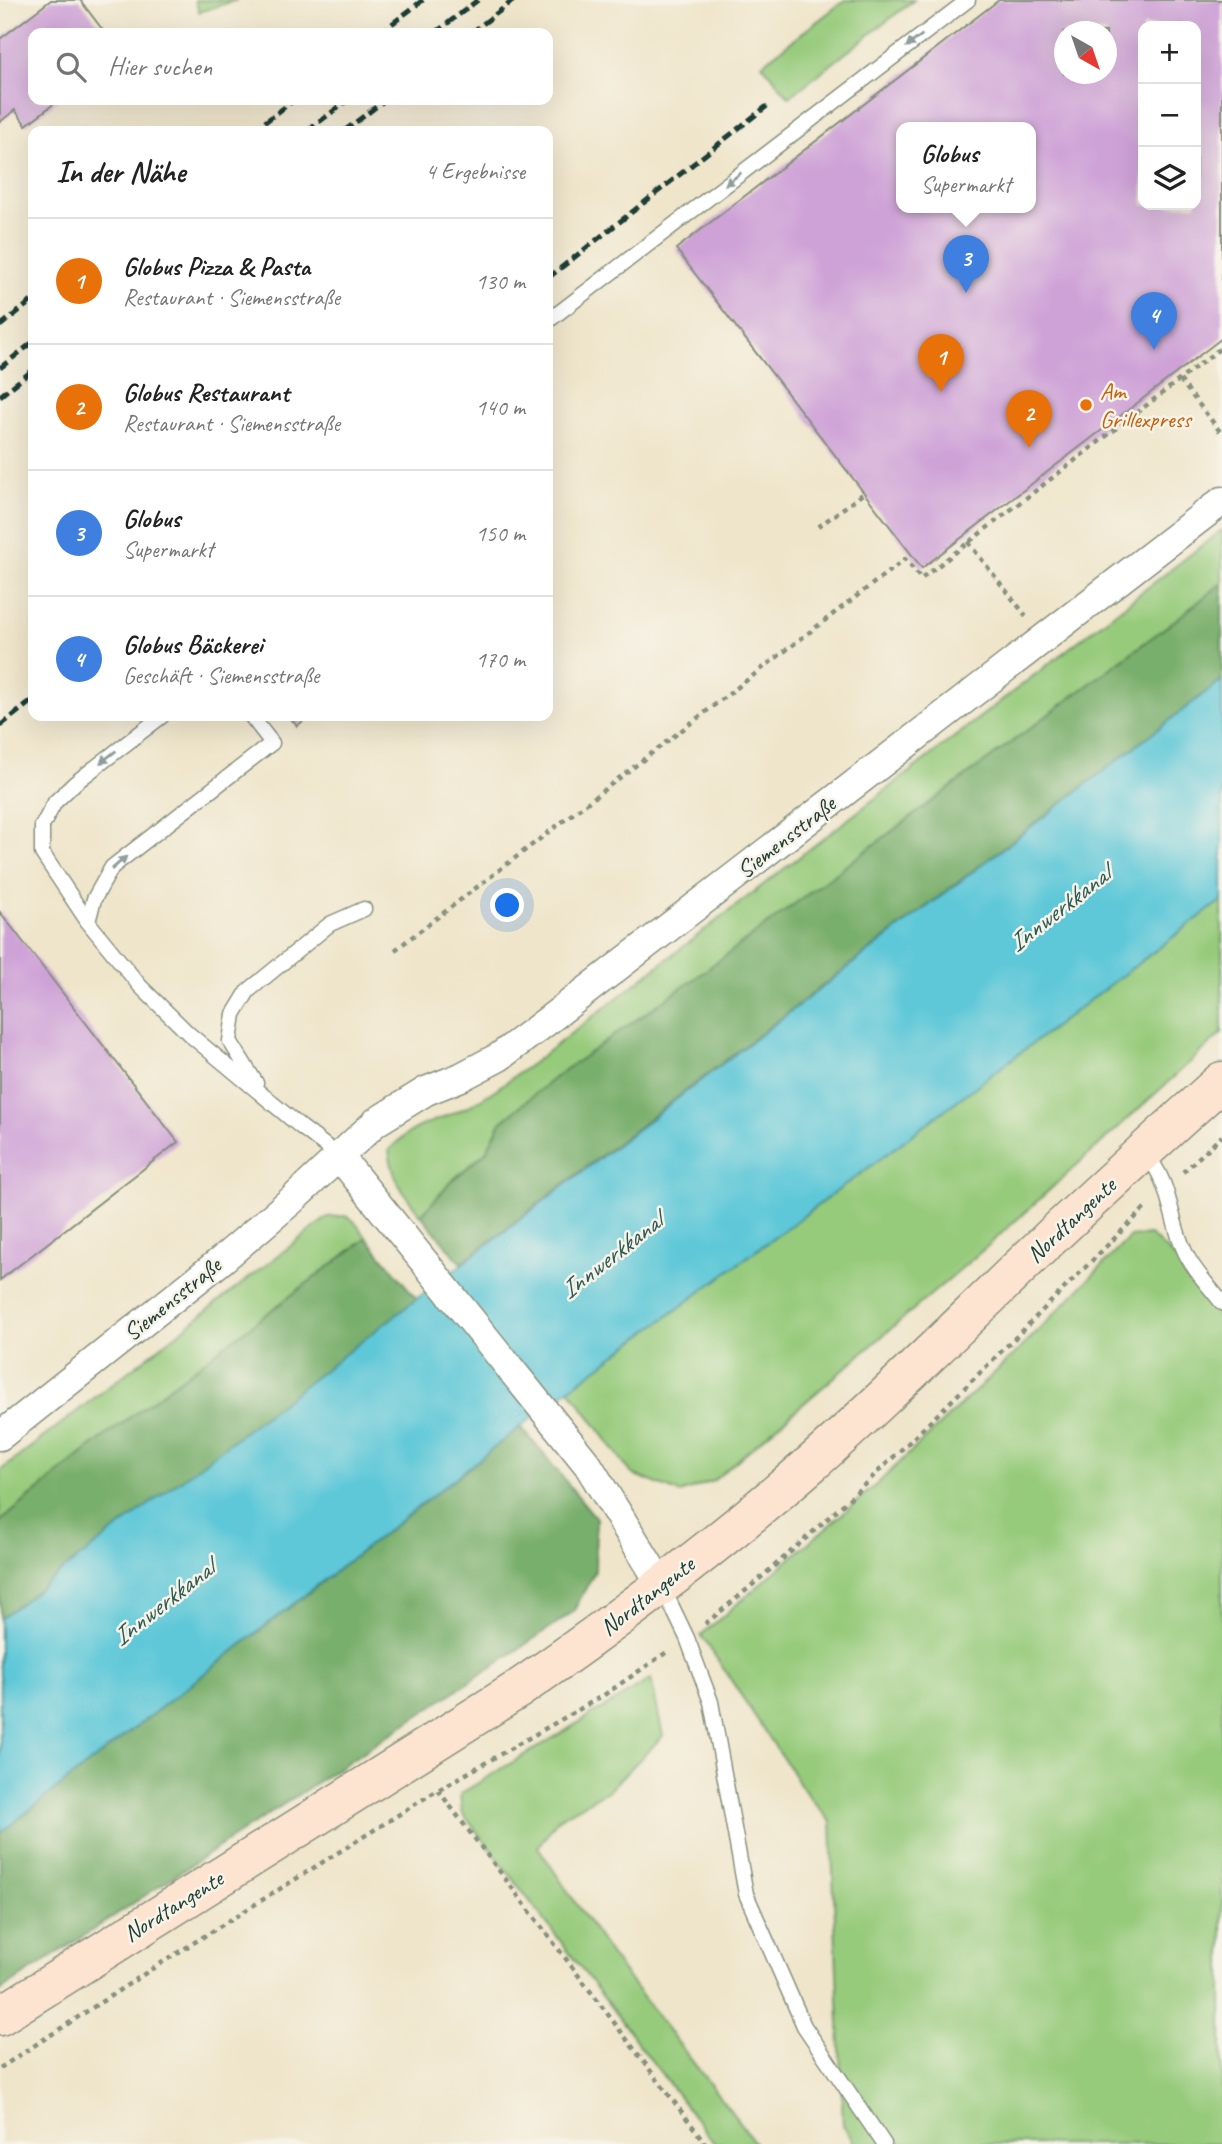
<!DOCTYPE html>
<html lang="de">
<meta charset="utf-8">
<style>
body{margin:0;font-family:Caveat,sans-serif;background:#f6f6f6;color:#222}
.controls{position:absolute;right:21px;top:21px;display:grid;overflow:hidden;border-radius:14px;box-shadow:0 7px 28px #0002}
.controls button{width:63px;height:63px;display:grid;place-items:center;padding:0;border:0;border-bottom:2px solid #e0e0e0;background:#fff;color:#222;font:35px sans-serif}
.compass{position:absolute;left:1054px;top:21px;width:63px;height:63px;border-radius:50%;background:#fff;box-shadow:0 7px 28px #0002;rotate:140deg}
.you{position:absolute;left:508px;top:906px;width:24px;height:24px;margin:-18px;border:5px solid #fff;border-radius:50%;background:#1a73e8;box-shadow:0 0 0 10px #1a73e833}
.badge{display:grid;place-items:center;width:46px;height:46px;border-radius:50%;background:#b5179e;color:#fff;font-size:23px;font-weight:700}
.pin{position:absolute;translate:-50% -58px;filter:drop-shadow(0 2px 4px #0008)}
.pin::after{content:'';position:absolute;top:37px;width:24px;height:21px;background:inherit;clip-path:polygon(0 0,100% 0,50% 100%)}
.popup{position:absolute;left:896px;top:122px;width:140px;height:91px;box-sizing:border-box;display:grid;place-content:center;border-radius:14px;background:#fff;filter:drop-shadow(0 2px 5px #0005);font-size:23px;white-space:nowrap;color:#767676}
.popup b{font-size:26px;color:#222}
.popup::after{content:'';position:absolute;left:50%;top:100%;margin-left:-14px;border:14px solid transparent;border-top-color:#fff}
.list{margin:0;padding:0;list-style:none}
h2{display:flex;justify-content:space-between;align-items:center;height:91px;margin:0;padding:0 28px;font-size:30px}
h2 small{font-size:23px;font-weight:400;color:#767676}
.list li{display:grid;grid-template-columns:46px 1fr auto;gap:21px;align-items:center;box-sizing:border-box;height:126px;padding:0 28px;border-top:2px solid #e0e0e0}
.list b{display:block;font-size:26px;white-space:nowrap}
.list p{margin:0;font-size:23px;white-space:nowrap;color:#767676}
.list em{font-size:23px;font-style:normal;color:#767676}
.icon{flex:none;width:38px;height:38px;fill:none;stroke:currentColor;stroke-width:2;stroke-linecap:round;stroke-linejoin:round}
.map{position:relative;flex:none;width:1222px;height:2144px;overflow:hidden}
.search{position:absolute;background:#fff;box-shadow:0 7px 28px #0002;left:28px;top:28px;width:525px;height:77px;display:flex;align-items:center;gap:18px;box-sizing:border-box;padding:0 24px;border-radius:14px;color:#767676;font-size:26px}
.panel{position:absolute;background:#fff;box-shadow:0 7px 28px #0002;left:28px;top:126px;width:525px;height:595px;border-radius:14px}
.map>svg:first-child{display:block}
</style>
<div class="map">
<svg width="1222" height="2144" viewBox="0 0 1222 2144">
<rect width="100%" height="100%" fill="#f7f3e8"/>
<filter id="ink" filterUnits="userSpaceOnUse"><feTurbulence type="fractalNoise" baseFrequency=".0143" numOctaves="2"/><feDisplacementMap in="SourceGraphic" scale="14" xChannelSelector="R" yChannelSelector="G"/><feConvolveMatrix kernelMatrix="1 2 1 2 8 2 1 2 1" color-interpolation-filters="sRGB"/></filter>
<filter id="wash" filterUnits="userSpaceOnUse"><feTurbulence type="fractalNoise" baseFrequency=".00686" numOctaves="4" result="noise"/><feDisplacementMap in="SourceGraphic" scale="28" xChannelSelector="R" yChannelSelector="G"/><feGaussianBlur stdDeviation="1.57" result="paint"/><feColorMatrix in="noise" values="0 0 0 0 0 0 0 0 0 0 0 0 0 0 0 0 0 1.4 0 .05"/><feComposite in="paint" operator="in"/></filter>
<g filter="url(#wash)">
<rect width="100%" height="100%" fill="#efe5ca"/>
<path fill="#97cb7c" stroke="#5b8458" stroke-width="2" d="M 195,0 L 237,0 L 199,12 Z
M 845,0 L 914,0 L 789,97 L 762,64 Z
M 1222,530 L 1222,583 L 1182,615 L 690,982 L 558,1075 L 501,1122 L 486,1152 L 454,1179 L 421,1215 C 402,1192 393,1180 389,1150 C 414,1123 434,1123 465,1108 C 488,1097 511,1078 533,1063 Z
M 1222,900 L 1222,1033 L 991,1243 L 713,1481 L 680,1493 L 632,1474 L 569,1389 L 864,1171 Z
M 345,1216 L 353,1220 L 367,1238 L 88,1449 L 0,1522 L 0,1471 L 328,1217 Z
M 1150,1235 L 1174,1257 L 1222,1322 L 1222,2144 L 855,2144 L 843,2125 L 831,1822 L 806,1793 L 701,1635 L 876,1485 L 1024,1345 L 1130,1237 Z
M 651,1679 L 663,1736 L 609,1790 L 558,1819 L 538,1847 L 612,1957 L 756,2144 L 715,2144 L 462,1812 L 460,1794 Z"/>
<path fill="#79af6c" stroke="#4c7650" stroke-width="2" d="M 1222,583 L 1222,680 L 461,1263 L 421,1215 L 454,1179 L 486,1152 L 501,1122 L 558,1075 L 690,982 L 1182,615 Z
M 367,1238 L 417,1299 L 0,1619 L 0,1522 L 88,1449 Z
M 521,1427 L 596,1518 L 595,1571 L 573,1612 L 501,1661 L 0,1991 L 0,1833 Z"/>
<path fill="#5ec8d8" stroke="#3e8286" stroke-width="2" d="M 1222,680 L 1222,900 L 864,1171 L 569,1389 L 0,1833 L 0,1619 Z"/>
<g id="blocks">
<path fill="#cea2d7" fill-rule="evenodd" d="M 51,0 L 80,0 L 105,33 L 33,33 L 33,100 L 59,100 L 26,125 L 15,110 L 0,122 L 0,39 Z
M 999,0 L 1222,0 L 1222,338 L 922,568 L 676,249 ZM 1143,26 L 1196,26 L 1196,205 L 1143,205 ZM 1064,32 L 1106,32 L 1106,74 L 1064,74 ZM 901,127 L 1031,127 L 1031,207 L 901,207 Z
M 289,716 L 309,716 L 297,726 Z
M 0,912 L 178,1142 L 0,1280 Z"/>
</g>
</g>
<g filter="url(#ink)">
<use href="#blocks" fill-opacity="0" stroke="#87917f" stroke-width="2"/>
<g fill="none" stroke-linecap="round" stroke-linejoin="round">
<defs>
<path id="lane" d="M 548,321 L 968,0
M 162,716 L 75,783 L 55,802 L 42,826 L 42,853 L 88,922 L 140,986 L 189,1034 L 301,1127 L 339,1156
M 88,922 L 94,899 L 112,867 L 272,743 L 251,716
M 256,1083 L 230,1041 L 234,1014 L 248,991 L 330,924 L 364,909
M 1145,1153 C 1173,1185 1168,1218 1186,1254 C 1194,1271 1210,1287 1222,1303
M 662,1586 L 687,1638 L 711,1702 L 746,1894 L 804,2026 L 884,2144"/>
<path id="street" d="M 339,1156 L 588,1465 L 662,1586
M 0,1436 L 223,1259 L 292,1200 L 376,1122 L 426,1091 L 461,1077 L 499,1057 L 538,1028 L 1222,501"/>
<path id="secondary" d="M 0,2016 L 517,1690 C 619,1620 718,1545 811,1464 C 892,1393 968,1316 1046,1242 C 1104,1187 1163,1134 1222,1081"/>
</defs>
<use href="#lane" stroke="#87917f" stroke-width="17"/>
<use href="#street" stroke="#87917f" stroke-width="31"/>
<use href="#secondary" stroke="#87917f" stroke-width="41"/>
<path stroke="#87917f" stroke-width="4.5" stroke-dasharray="5 5" stroke-linecap="butt" d="M 1180,380 L 1222,434
M 818,527 L 864,493
M 968,542 L 1026,616
M 395,950 L 905,559 L 921,579 L 1222,347
M 1183,1172 L 1222,1136
M 705,1624 C 863,1497 1002,1349 1146,1207
M 438,1790 L 706,2144
M 0,2068 L 155,1967 L 438,1790 L 604,1695 L 667,1652"/>
<use href="#lane" stroke="#fff" stroke-width="14"/>
<use href="#street" stroke="#fff" stroke-width="28"/>
<use href="#secondary" stroke="#fde4d0" stroke-width="38"/>
<path stroke="#1f3d34" stroke-width="5" stroke-dasharray="10 5" stroke-linecap="butt" d="M 380,33 L 423,0
M 435,33 L 478,0
M 471,33 L 514,0
M 253,131 L 294,100
M 307,131 L 348,100
M 344,131 L 385,100
M 548,278 L 767,106
M 0,326 L 33,300
M 0,368 L 33,342
M 0,396 L 33,370
M 0,726 L 33,700"/>
</g>
<defs><path id="oneway-solid" d="M-6-.8H1V-3.2L6.5 0L1 3.2V.8H-6Z" transform="scale(1.75)"/></defs>
<g fill="#8f9e9a">
<use href="#oneway-solid" transform="translate(914 41) rotate(143)"/>
<use href="#oneway-solid" transform="translate(733 179) rotate(143)"/>
<use href="#oneway-solid" transform="translate(108 757) rotate(142)"/>
<use href="#oneway-solid" transform="translate(119 863) rotate(-41)"/>
</g>
</g>
<circle fill="#e8710a" stroke="#f7f3e8" stroke-width="2.5" cx="1086" cy="405" r="7"/>
<g text-anchor="middle" dominant-baseline="central" stroke-width="5" stroke-linejoin="round" paint-order="stroke">
<g font-size="24" fill="#c56008" stroke="#f7f3e8" text-anchor="start">
<text x="1100" y="391">Am<tspan x="1100" dy="28">Grillexpress</tspan></text>
</g>
<g font-size="24" fill="#1f3d34" stroke="#f7f3e8">
<text transform="translate(786 837) rotate(-38)">Siemensstraße</text>
<text transform="translate(1071 1220) rotate(-43)">Nordtangente</text>
<text transform="translate(172 1299) rotate(-39)">Siemensstraße</text>
<text transform="translate(647 1596) rotate(-38)">Nordtangente</text>
<text transform="translate(173 1906) rotate(-32)">Nordtangente</text>
</g>
<g font-size="26" font-style="italic" fill="#2c5955" stroke="#f7f3e8">
<text transform="translate(1059 909) rotate(-38)">Innwerkkanal</text>
<text transform="translate(611 1256) rotate(-38)">Innwerkkanal</text>
<text transform="translate(163 1603) rotate(-38)">Innwerkkanal</text>
</g>
</g>
</svg>
<div class="controls">
<button>+</button>
<button>−</button>
<button><svg class="icon" aria-label="layers" viewBox="0 0 24 24"><path d="M12 4l9 5-9 5-9-5zM3 14l9 5 9-5"/></svg></button>
</div>
<svg class="compass" viewBox="-18 -18 36 36"><path d="M0-13l5 13h-10z" fill="#e53935"/><path d="M0 13l5-13h-10z" fill="#767676"/></svg>
<div class="you"></div>
<div class="pin badge" style="left:941px;top:392px;background:#e8710a">1</div>
<div class="pin badge" style="left:1029px;top:448px;background:#e8710a">2</div>
<div class="pin badge" style="left:966px;top:293px;background:#3f7fe0">3</div>
<div class="popup"><b>Globus</b>Supermarkt</div>
<div class="pin badge" style="left:1154px;top:350px;background:#3f7fe0">4</div>
<div class="search"><svg class="icon" aria-label="search" viewBox="0 0 24 24"><circle cx="10" cy="10" r="6"/><path d="M15 15l6 6"/></svg>Hier suchen</div>
<section class="panel">
<h2>In der Nähe<small>4 Ergebnisse</small></h2>
<ul class="list">
<li><span class="badge" style="background:#e8710a">1</span><div><b>Globus Pizza &amp; Pasta</b><p>Restaurant · Siemensstraße</p></div><em>130 m</em></li>
<li><span class="badge" style="background:#e8710a">2</span><div><b>Globus Restaurant</b><p>Restaurant · Siemensstraße</p></div><em>140 m</em></li>
<li><span class="badge" style="background:#3f7fe0">3</span><div><b>Globus</b><p>Supermarkt</p></div><em>150 m</em></li>
<li><span class="badge" style="background:#3f7fe0">4</span><div><b>Globus Bäckerei</b><p>Geschäft · Siemensstraße</p></div><em>170 m</em></li>
</ul>
</section>
</div>
